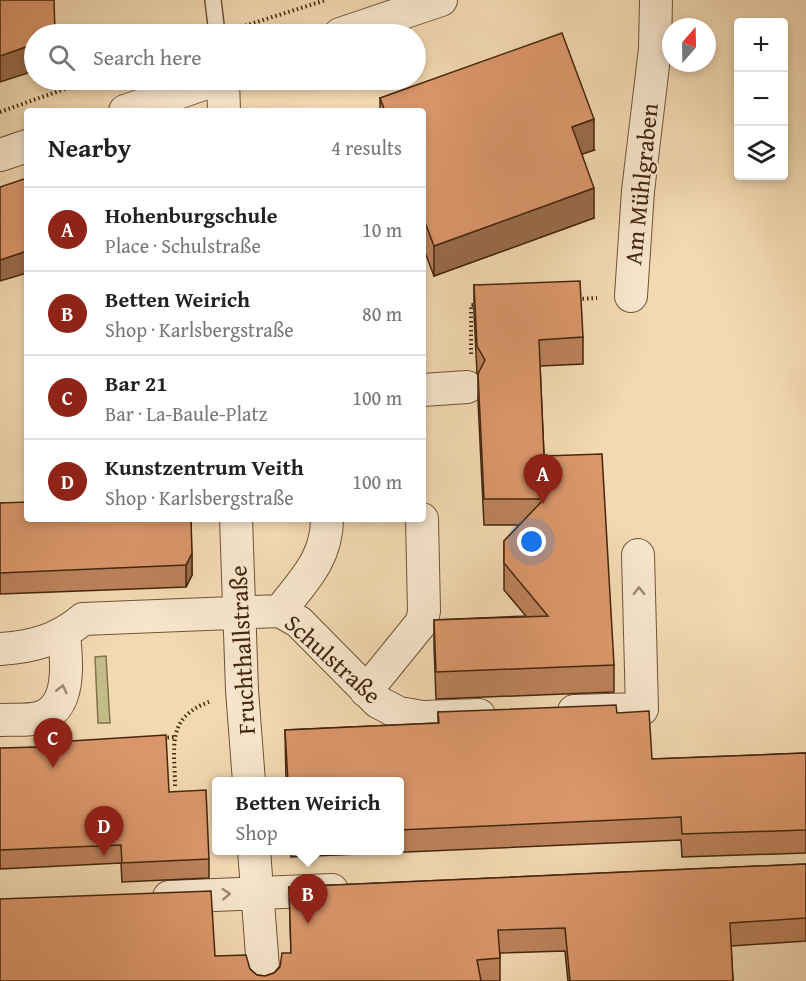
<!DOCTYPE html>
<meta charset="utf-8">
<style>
body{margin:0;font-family:"Gentium Book Plus",serif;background:#f6f6f6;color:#222}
.controls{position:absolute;right:18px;top:18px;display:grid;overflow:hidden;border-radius:6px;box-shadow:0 3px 9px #0003}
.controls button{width:54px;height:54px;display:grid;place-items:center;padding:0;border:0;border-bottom:2px solid #e0e0e0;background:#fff;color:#222;font:30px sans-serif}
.compass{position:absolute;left:662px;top:18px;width:54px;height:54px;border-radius:50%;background:#fff;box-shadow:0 3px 9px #0003;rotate:20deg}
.you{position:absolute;left:532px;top:542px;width:21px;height:21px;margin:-15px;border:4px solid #fff;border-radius:50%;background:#1a73e8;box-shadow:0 0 0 9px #1a73e833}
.badge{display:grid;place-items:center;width:39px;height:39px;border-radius:50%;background:#8f2418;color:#fff;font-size:20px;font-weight:700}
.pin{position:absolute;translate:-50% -50px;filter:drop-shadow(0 2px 3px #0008)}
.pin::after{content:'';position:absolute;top:32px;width:21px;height:18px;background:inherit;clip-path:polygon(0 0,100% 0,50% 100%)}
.popup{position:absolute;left:212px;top:777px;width:192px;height:78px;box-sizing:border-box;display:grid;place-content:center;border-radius:6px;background:#fff;filter:drop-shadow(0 2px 4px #0005);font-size:20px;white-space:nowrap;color:#767676}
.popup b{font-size:22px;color:#222}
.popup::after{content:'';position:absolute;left:50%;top:100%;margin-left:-12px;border:12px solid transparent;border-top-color:#fff}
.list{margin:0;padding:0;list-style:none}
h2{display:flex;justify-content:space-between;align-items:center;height:78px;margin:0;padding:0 24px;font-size:26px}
h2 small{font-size:20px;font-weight:400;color:#767676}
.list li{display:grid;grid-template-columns:39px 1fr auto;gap:18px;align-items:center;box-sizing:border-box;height:84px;padding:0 24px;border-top:2px solid #e0e0e0}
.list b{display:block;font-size:22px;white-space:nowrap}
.list p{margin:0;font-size:20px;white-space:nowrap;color:#767676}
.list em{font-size:20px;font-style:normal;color:#767676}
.icon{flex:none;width:33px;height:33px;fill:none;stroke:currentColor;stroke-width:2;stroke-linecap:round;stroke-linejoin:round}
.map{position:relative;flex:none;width:806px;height:981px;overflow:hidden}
.search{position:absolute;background:#fff;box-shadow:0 3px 9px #0003;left:24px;top:24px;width:402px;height:66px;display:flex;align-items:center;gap:15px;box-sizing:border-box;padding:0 21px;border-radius:33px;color:#767676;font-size:22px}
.panel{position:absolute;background:#fff;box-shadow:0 3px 9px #0003;left:24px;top:108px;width:402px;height:414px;border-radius:6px}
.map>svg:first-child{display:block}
</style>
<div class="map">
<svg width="806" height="981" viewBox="0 0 806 981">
<rect width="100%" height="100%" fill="#f3d9b2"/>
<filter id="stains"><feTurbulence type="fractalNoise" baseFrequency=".00333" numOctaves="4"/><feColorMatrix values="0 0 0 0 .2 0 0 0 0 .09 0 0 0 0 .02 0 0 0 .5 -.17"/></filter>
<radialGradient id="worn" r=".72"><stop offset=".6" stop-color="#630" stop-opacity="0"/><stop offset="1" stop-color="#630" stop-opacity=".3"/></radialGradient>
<path fill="#c2bd88" stroke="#84724a" stroke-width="1.5" d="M 106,656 L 110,723 L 98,723 L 95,657 Z"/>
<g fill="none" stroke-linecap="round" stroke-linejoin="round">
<defs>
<path id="service" d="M 213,0 L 217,34"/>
<path id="minor" d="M 340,34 L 441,0
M 223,80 L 224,111
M 125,111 L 215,80
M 0,155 L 27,146
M 631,296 L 638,191 L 655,49 L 656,0
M 423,390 L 467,387
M 236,519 L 242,690 L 249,782
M 280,611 C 303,581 327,559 327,519
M 0,649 C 33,647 58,640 83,619 L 280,611 L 299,622 L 378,702 L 399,713 L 423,717 L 479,715
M 366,691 L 422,622 L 424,611 L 422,519
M 574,711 L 642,709 L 638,555
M 0,720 C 12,719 27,721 38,718 C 72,710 67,662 64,635
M 254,850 L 264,981
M 169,897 L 332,890"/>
</defs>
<use href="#service" stroke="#705336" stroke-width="18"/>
<use href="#minor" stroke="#705336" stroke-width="34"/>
<path stroke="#45260d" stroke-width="4" stroke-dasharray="1.5 3" stroke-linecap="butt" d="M 241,27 L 326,0
M 0,112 L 90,80
M 578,299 L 597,298
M 471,354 L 471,305 L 478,305
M 163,738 L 175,737
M 175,786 C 175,748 165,718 209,702"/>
<use href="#service" stroke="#f7e6cd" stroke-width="15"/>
<use href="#minor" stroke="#f7e6cd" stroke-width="32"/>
</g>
<path fill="#bc825c" stroke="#45260d" stroke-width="1.5" d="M 380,98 L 594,150 L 582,154 L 594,218 L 434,276 L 423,247 L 423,111 L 380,111 Z
M 474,285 L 583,337 L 583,364 L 540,366 L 544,456 L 614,665 L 614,692 L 436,699 L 434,646 L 434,620 L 526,616 L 504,590 L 504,541 L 519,525 L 484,525 L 478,401 L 478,375 L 477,373 L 474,312 Z
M 0,503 L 191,519 L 192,575 L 186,587 L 0,594 Z
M 438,712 L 617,713 L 652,759 L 806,753 L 806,853 L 682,857 L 681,840 L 291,857 L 290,850 L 399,850 L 399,782 L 286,782 L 285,730 L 438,723 Z
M 39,747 L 169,792 L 209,859 L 209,878 L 122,882 L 121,863 L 0,869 L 0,749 Z
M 806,864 L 806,941 L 731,946 L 733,981 L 568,981 L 565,951 L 500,953 L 500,981 L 0,981 L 215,956 L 250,969 L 257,975 L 265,976 L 274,973 L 291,953 L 289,887 Z"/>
<path fill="#996a4b" stroke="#45260d" stroke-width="1.5" d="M 34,44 L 34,71 L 0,82 L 0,56 Z
M 594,119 L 594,150 L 572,158 L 572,127 Z
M 594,188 L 594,218 L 434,276 L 434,246 Z
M 27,251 L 27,273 L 0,281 L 0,260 Z
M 192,553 L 192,575 L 186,587 L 186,565 Z"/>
<path fill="#db976b" stroke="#45260d" stroke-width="1.5" d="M 0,0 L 54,0 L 55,34 L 34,34 L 34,44 L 0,56 Z
M 562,33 L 594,119 L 572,127 L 594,188 L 434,246 L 423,217 L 423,111 L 385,111 L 380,98 Z
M 27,178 L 27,251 L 0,260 L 0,187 Z
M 580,281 L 583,337 L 539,340 L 544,456 L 602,454 L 614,665 L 436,672 L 434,620 L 548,616 L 504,563 L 504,541 L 544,499 L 484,499 L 478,374 L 485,360 L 477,346 L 474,285 Z
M 27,502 L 27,519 L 191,519 L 192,553 L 186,565 L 0,573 L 0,503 Z
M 616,705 L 617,713 L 649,711 L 652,759 L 806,753 L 806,830 L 682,834 L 681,817 L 399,830 L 399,782 L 288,782 L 285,730 L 439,723 L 438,712 Z
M 166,735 L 169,792 L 206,790 L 209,859 L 122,863 L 121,845 L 0,850 L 0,748 L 39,747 L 39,743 Z
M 806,864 L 806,918 L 730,923 L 733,981 L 570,981 L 565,928 L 498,930 L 500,958 L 477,960 L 481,981 L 0,981 L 0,899 L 211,891 L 215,956 L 246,955 L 250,969 L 257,975 L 265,976 L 274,973 L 280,967 L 282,953 L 291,953 L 289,887 Z"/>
<defs><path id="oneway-chevron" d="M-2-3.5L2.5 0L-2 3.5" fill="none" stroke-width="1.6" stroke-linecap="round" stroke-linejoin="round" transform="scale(1.5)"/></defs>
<g stroke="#9e866d">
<use href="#oneway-chevron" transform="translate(639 591) rotate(-91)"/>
<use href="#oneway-chevron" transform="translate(62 689) rotate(-77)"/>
<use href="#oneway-chevron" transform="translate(226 894) rotate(-3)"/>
</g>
<g text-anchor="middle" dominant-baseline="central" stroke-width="4.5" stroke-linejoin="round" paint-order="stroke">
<g font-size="24" fill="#45260d" stroke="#f7e6cd">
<text transform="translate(641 184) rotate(-84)">Am Mühlgraben</text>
<text transform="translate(242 650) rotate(-93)">Fruchthallstraße</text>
<text transform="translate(333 659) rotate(42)">Schulstraße</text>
</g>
</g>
<rect width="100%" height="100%" filter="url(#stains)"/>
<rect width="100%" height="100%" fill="url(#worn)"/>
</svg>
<div class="controls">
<button>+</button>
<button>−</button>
<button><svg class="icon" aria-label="layers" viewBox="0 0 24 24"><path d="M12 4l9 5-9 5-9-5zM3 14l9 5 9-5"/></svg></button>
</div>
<svg class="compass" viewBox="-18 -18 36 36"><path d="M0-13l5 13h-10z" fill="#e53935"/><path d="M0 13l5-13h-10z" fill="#767676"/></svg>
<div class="you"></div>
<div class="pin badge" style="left:543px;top:504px">A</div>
<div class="pin badge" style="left:308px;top:924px">B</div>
<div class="popup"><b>Betten Weirich</b>Shop</div>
<div class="pin badge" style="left:53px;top:768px">C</div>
<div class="pin badge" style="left:104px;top:856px">D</div>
<div class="search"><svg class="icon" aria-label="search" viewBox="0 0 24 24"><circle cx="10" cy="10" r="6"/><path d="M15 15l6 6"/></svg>Search here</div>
<section class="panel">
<h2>Nearby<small>4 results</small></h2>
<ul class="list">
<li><span class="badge">A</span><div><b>Hohenburgschule</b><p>Place · Schulstraße</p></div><em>10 m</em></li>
<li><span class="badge">B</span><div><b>Betten Weirich</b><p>Shop · Karlsbergstraße</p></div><em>80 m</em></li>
<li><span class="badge">C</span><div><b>Bar 21</b><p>Bar · La-Baule-Platz</p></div><em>100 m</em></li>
<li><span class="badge">D</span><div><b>Kunstzentrum Veith</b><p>Shop · Karlsbergstraße</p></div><em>100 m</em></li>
</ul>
</section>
</div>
